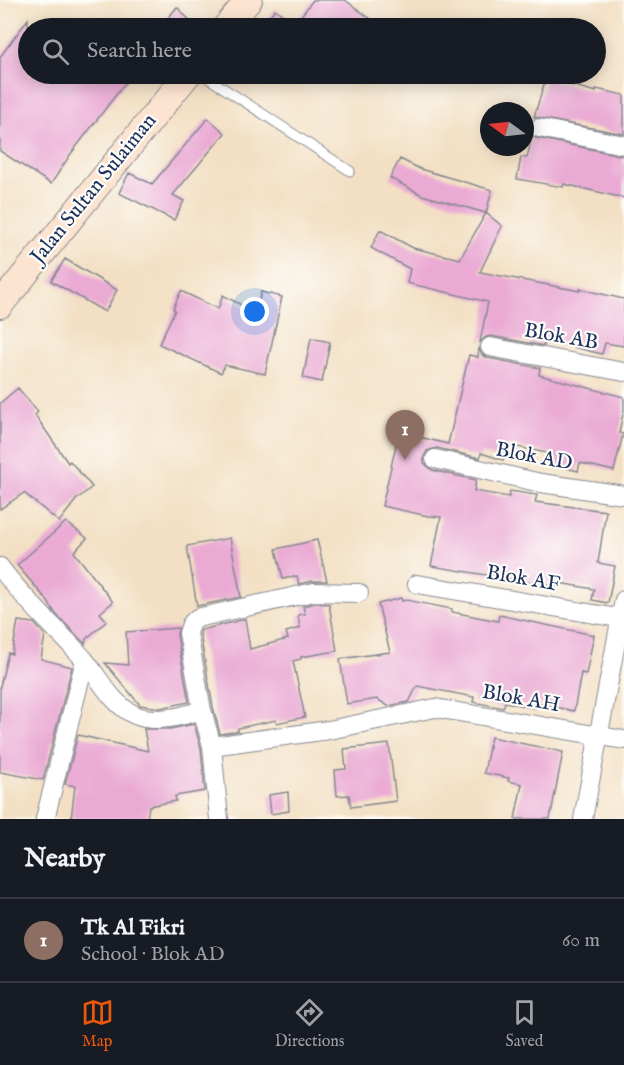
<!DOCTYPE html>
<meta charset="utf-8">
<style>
body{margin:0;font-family:"IM FELL English",serif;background:#20242c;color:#f1f3f6}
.compass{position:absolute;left:480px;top:102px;width:54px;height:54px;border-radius:50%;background:#171b24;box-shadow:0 3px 15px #0003;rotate:285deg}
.you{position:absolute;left:255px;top:312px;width:21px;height:21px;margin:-15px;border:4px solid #fff;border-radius:50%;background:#1a73e8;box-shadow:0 0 0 9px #1a73e833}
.badge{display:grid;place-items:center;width:39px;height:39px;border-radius:50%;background:#ea580c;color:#fff;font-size:20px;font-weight:700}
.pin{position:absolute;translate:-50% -50px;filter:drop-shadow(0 2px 3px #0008)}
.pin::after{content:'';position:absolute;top:32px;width:21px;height:18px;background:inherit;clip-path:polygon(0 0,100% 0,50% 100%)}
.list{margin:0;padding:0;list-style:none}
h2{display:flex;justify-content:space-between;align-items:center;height:78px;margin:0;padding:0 24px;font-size:26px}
h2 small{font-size:20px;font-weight:400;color:#9ea1a6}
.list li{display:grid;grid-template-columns:39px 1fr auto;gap:18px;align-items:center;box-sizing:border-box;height:84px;padding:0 24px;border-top:2px solid #363941}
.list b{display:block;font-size:22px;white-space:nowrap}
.list p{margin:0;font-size:20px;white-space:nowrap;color:#9ea1a6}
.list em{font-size:20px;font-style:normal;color:#9ea1a6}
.icon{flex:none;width:33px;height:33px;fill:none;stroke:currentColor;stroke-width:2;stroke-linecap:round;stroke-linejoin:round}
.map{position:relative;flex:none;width:624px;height:819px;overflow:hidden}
.search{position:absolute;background:#171b24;box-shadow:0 3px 15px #0003;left:18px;right:18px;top:18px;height:66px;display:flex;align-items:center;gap:15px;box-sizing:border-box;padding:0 21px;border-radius:33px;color:#9ea1a6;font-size:22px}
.sheet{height:162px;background:#171b24}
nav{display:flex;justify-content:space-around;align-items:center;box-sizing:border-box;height:84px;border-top:2px solid #363941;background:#171b24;font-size:16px;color:#9ea1a6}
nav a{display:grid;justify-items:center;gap:3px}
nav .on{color:#ea580c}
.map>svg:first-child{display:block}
</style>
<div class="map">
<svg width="624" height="819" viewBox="0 0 624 819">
<rect width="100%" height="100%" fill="#fdfcf7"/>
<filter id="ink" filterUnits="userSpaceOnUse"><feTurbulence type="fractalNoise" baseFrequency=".0167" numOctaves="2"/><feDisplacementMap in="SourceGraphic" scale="12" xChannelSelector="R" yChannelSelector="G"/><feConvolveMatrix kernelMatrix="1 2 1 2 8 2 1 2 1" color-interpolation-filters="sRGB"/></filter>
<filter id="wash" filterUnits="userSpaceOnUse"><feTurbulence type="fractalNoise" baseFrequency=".008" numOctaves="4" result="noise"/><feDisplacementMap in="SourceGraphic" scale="24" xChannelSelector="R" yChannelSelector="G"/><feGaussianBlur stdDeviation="1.35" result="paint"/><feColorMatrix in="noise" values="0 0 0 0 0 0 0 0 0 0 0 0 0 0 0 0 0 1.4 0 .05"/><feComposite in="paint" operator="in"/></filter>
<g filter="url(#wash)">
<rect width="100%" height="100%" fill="#f3e0c4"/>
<g id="blocks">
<path fill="#eaaad4" d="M 313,0 L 345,0 L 383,28 L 259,28 L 275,9 L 295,24 Z
M 177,7 L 197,28 L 160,28 Z
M 28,19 L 28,74 L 132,74 L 70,155 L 51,184 L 0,151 L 0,57 Z
M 546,78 L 596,92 L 596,89 L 624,95 L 624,134 L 534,117 Z
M 208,118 L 225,133 L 173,195 L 184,201 L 174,220 L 119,193 L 129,173 L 152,184 Z
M 532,137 L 624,156 L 624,198 L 564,184 L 563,187 L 517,179 L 521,157 L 527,158 Z
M 400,159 L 420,169 L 492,190 L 486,213 L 422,195 L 390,178 Z
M 486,213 L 502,226 L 480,272 L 580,291 L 580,289 L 624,299 L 624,346 L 605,343 L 602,354 L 545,340 L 544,346 L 491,336 L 486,337 L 480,342 L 488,302 L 407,283 L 410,269 L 371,248 L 380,230 L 413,248 L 460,259 Z
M 65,259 L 117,290 L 105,312 L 51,281 Z
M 181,291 L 218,309 L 223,295 L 256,313 L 261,292 L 282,297 L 265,374 L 225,365 L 221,373 L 159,344 L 175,310 L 173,309 Z
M 311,338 L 330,342 L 322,382 L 303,378 Z
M 479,348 L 482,355 L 488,358 L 540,368 L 539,375 L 624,397 L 624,410 L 619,433 L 623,434 L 614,471 L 580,463 L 578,471 L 550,464 L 552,454 L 508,445 L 503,460 L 481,453 L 480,458 L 437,448 L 427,451 L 424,457 L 424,463 L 432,470 L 476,480 L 474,491 L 509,497 L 510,491 L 537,495 L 535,502 L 606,511 L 598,563 L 615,566 L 608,603 L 592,600 L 594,589 L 559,583 L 559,587 L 431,566 L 441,517 L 428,516 L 382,506 L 399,432 L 448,444 L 469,355 L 478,357 Z
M 18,388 L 38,412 L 35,415 L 68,463 L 70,461 L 92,487 L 76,500 L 59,522 L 24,493 L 0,509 L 0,403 Z
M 66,522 L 87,538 L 74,552 L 113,602 L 100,613 L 107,621 L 86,639 L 85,644 L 55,613 L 46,599 L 17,565 Z
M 230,538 L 241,597 L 197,606 L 187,546 Z
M 317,540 L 327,581 L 312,581 L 299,584 L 297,576 L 283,579 L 276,549 Z
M 401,598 L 402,601 L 406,600 L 452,609 L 452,612 L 498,621 L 499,615 L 594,635 L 586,674 L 581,673 L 574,711 L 536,703 L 535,708 L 505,702 L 503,708 L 473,702 L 474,697 L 417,686 L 409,702 L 388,706 L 377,699 L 347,704 L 340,659 L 390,652 L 378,604 Z
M 315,603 L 329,604 L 337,651 L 301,657 L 301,659 L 293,661 L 305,717 L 277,723 L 276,720 L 238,728 L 238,731 L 220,734 L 213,707 L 200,634 L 201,630 L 245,619 L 250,649 L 288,639 L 286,632 L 300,628 L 298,615 L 305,614 L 303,606 Z
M 18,621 L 34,623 L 45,635 L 41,659 L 72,667 L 43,780 L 0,772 L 0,686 L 8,653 L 12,654 Z
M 178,628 L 177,635 L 189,702 L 160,708 L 140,705 L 105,663 L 128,665 L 126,632 Z
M 194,724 L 201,748 L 205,791 L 175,796 L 176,801 L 149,806 L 147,819 L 71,819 L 75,786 L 65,784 L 78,735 L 148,751 L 144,729 L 170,729 Z
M 491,737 L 563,752 L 550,819 L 515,819 L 522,784 L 508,781 L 509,778 L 484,773 Z
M 389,744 L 396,801 L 351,807 L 349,795 L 337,796 L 335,770 L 346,769 L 344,749 Z
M 288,792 L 289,811 L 271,814 L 269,795 Z"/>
</g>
</g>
<g filter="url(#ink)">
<use href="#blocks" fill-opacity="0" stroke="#878891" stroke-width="1.5"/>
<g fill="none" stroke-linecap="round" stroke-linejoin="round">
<defs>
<path id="lane" d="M 202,74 L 350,171"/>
<path id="street" d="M 539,128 L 624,145
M 490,347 L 624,372
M 435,459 L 541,483 L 624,495
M 0,567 C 24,600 56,628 83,658 C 99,677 112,705 135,715 C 155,724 183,716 202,710
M 417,584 L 624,619
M 212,746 L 329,730 L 435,708 L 624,740
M 45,819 L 85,660
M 219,819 L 212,746 L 202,710 L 188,633 L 191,624 L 197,618 L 314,592 L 359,593
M 583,819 L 624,600"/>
<path id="secondary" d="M 225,28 L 249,0
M 0,305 L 188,74"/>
</defs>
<use href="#lane" stroke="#878891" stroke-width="11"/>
<use href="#street" stroke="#878891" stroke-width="20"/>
<use href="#secondary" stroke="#878891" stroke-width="28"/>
<use href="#lane" stroke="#fff" stroke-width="9"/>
<use href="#street" stroke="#fff" stroke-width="18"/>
<use href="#secondary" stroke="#fde4d0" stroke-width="26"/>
</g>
</g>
<g text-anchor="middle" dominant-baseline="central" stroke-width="4.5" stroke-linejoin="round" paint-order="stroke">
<g font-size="21" fill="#1b2f5e" stroke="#fdfcf7">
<text transform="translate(94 189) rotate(-51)">Jalan Sultan Sulaiman</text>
<text transform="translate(561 337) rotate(10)">Blok AB</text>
<text transform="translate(534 457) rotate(11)">Blok AD</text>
<text transform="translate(523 579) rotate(10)">Blok AF</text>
<text transform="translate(521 699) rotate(10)">Blok AH</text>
</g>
</g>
</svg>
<svg class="compass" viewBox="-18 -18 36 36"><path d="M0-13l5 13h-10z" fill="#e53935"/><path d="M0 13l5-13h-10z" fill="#9ea1a6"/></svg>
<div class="you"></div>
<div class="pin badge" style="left:405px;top:460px;background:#8d6e63">1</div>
<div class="search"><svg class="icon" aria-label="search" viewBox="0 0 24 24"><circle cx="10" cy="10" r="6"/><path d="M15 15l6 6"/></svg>Search here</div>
</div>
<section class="sheet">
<h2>Nearby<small></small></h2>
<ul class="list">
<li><span class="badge" style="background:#8d6e63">1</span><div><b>Tk Al Fikri</b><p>School · Blok AD</p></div><em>60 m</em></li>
</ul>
</section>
<nav>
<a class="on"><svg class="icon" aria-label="map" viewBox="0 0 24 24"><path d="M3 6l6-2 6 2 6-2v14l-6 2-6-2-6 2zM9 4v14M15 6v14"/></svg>Map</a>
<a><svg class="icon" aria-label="directions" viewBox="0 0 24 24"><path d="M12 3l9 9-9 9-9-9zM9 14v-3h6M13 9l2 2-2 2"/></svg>Directions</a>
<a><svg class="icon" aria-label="saved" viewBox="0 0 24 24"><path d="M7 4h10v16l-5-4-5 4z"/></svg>Saved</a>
</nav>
